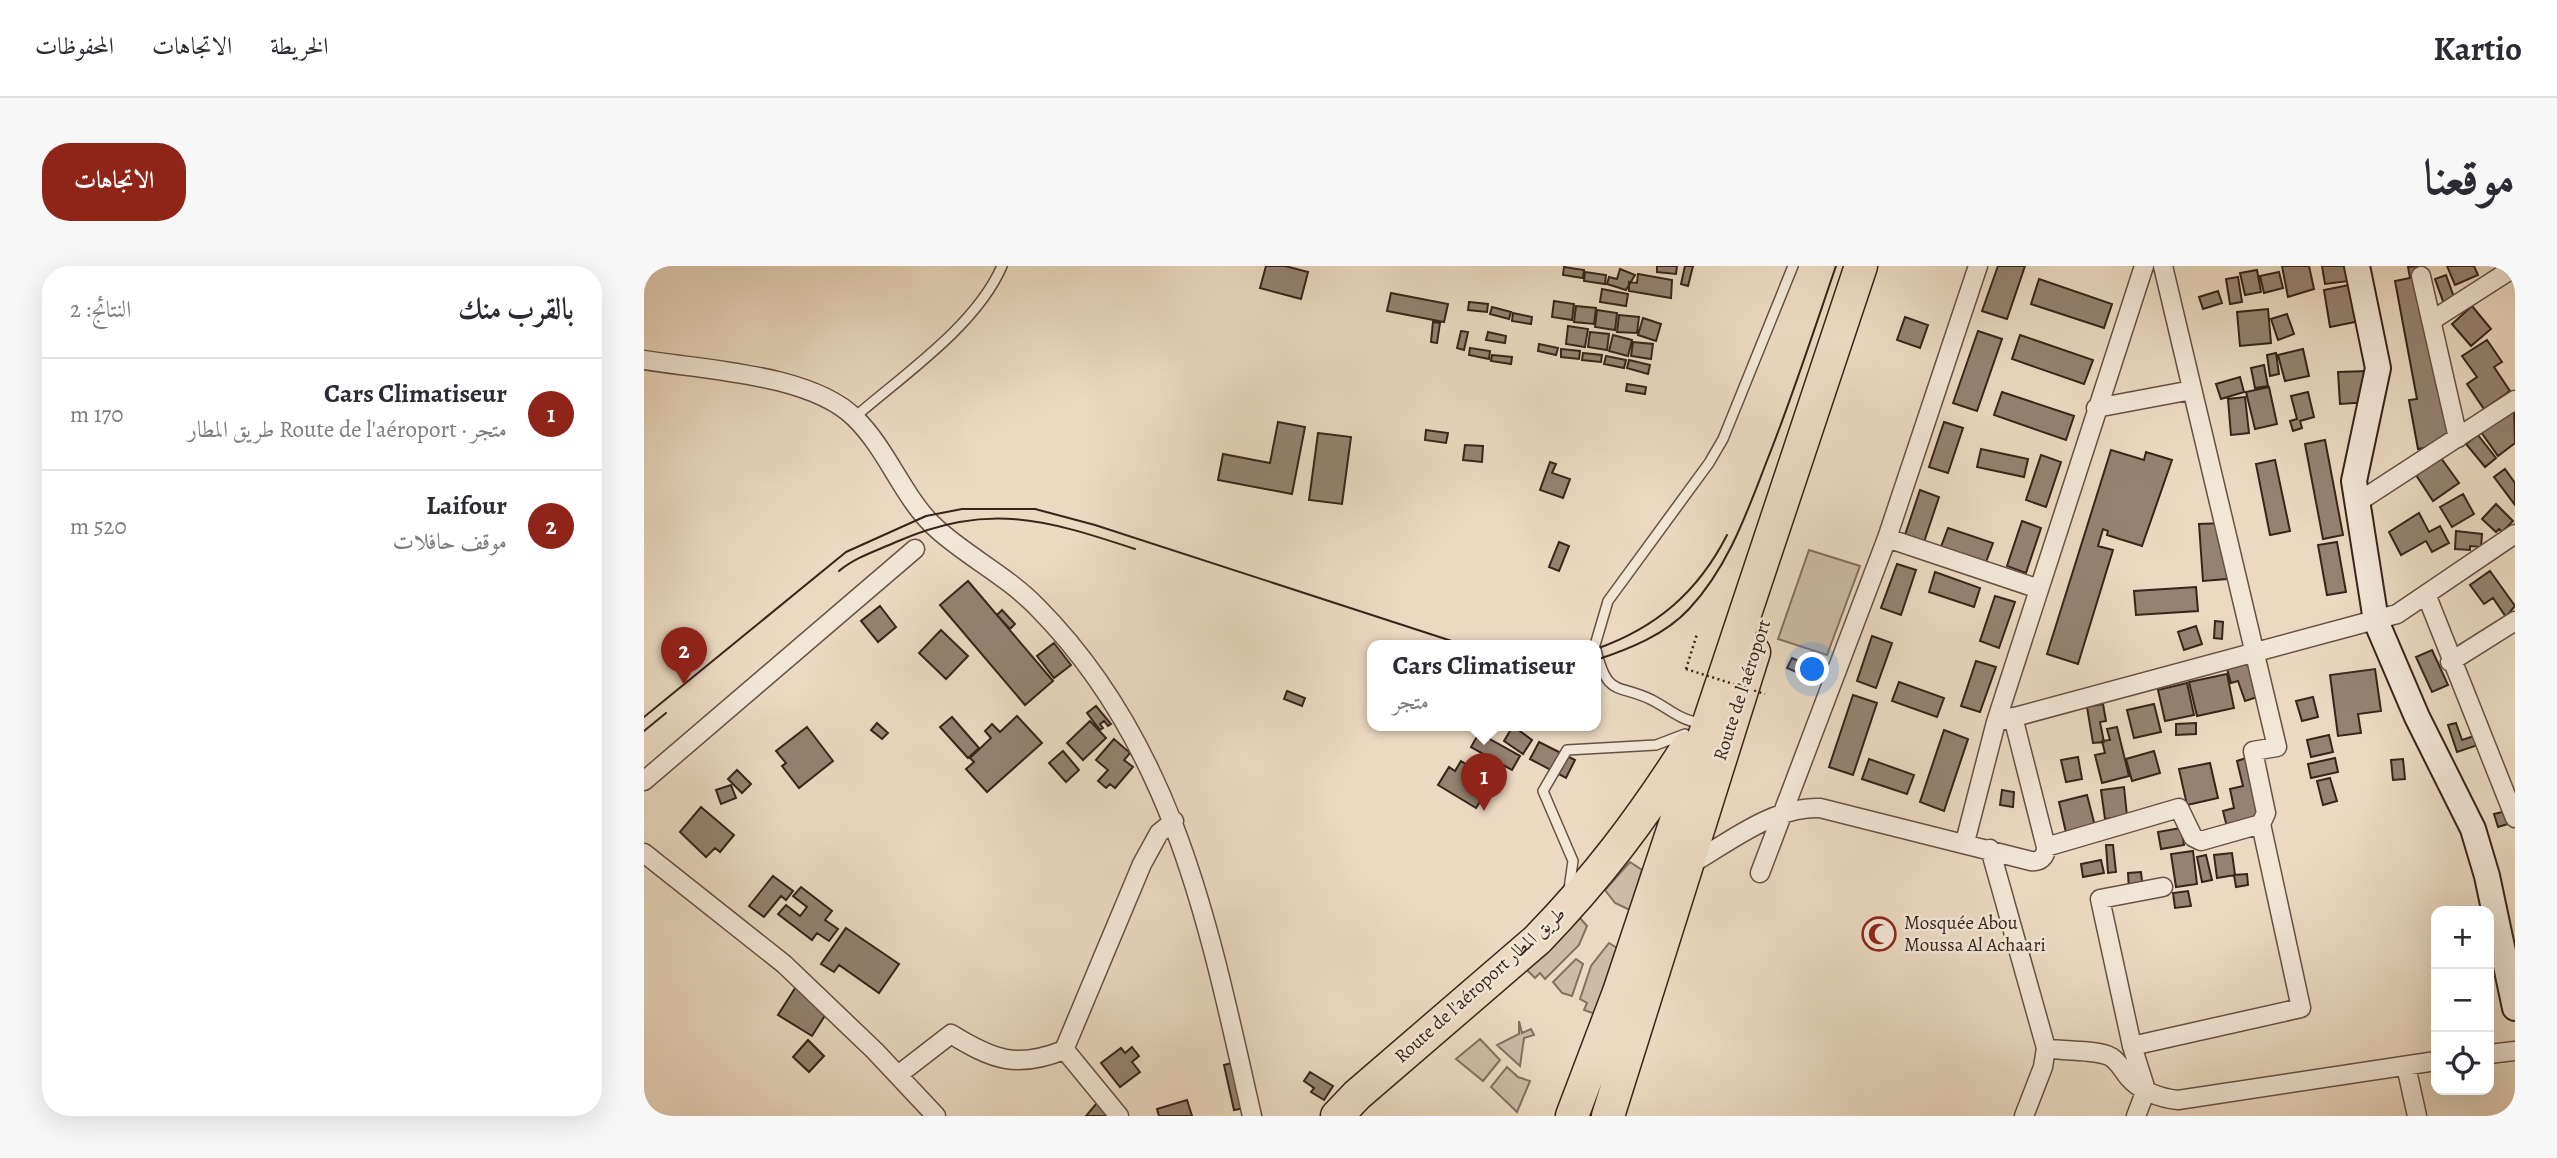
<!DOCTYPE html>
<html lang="ar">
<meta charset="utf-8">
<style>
body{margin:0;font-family:Alegreya,Amiri,serif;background:#f7f7f7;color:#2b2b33;direction:rtl}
.controls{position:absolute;right:21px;bottom:21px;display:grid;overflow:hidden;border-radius:14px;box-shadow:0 7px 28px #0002}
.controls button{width:63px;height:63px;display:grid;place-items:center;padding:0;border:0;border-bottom:2px solid #e1e1e2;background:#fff;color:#2b2b33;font:35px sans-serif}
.you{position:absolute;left:1169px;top:404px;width:24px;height:24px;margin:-18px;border:5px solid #fff;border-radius:50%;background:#1a73e8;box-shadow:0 0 0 10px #1a73e833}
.badge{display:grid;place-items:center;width:46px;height:46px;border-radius:50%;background:#8f2418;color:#fff;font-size:23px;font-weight:700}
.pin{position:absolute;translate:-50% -58px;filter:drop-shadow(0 2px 4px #0008)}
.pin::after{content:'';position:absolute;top:37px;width:24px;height:21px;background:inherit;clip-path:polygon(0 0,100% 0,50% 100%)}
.popup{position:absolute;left:723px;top:374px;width:234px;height:91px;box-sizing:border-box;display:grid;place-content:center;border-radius:14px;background:#fff;filter:drop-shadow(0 2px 5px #0005);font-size:23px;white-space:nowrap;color:#7c7c81}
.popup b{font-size:26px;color:#2b2b33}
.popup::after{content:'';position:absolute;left:50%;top:100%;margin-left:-14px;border:14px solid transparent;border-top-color:#fff}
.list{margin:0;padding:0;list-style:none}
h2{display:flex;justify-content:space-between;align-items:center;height:91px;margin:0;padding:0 28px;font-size:30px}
h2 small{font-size:23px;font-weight:400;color:#7c7c81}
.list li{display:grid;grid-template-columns:46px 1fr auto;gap:21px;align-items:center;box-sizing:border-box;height:112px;padding:0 28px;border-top:2px solid #e1e1e2}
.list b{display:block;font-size:26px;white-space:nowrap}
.list p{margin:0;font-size:23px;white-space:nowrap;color:#7c7c81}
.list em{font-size:23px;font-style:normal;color:#7c7c81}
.icon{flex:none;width:38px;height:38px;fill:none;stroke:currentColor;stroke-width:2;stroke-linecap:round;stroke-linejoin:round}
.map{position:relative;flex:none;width:1871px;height:850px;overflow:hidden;direction:ltr;border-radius:28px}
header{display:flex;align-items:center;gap:42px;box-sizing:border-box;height:98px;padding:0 35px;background:#fff;border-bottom:2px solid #e1e1e2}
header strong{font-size:33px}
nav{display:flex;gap:38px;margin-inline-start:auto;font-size:24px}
.intro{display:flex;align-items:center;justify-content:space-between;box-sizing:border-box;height:168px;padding:0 42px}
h1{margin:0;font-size:49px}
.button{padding:18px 32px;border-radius:28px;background:#8f2418;color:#fff;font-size:24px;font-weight:700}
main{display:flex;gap:42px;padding:0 42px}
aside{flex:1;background:#fff;border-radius:28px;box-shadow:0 7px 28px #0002}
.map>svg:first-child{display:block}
</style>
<header>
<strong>Kartio</strong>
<nav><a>الخريطة</a><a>الاتجاهات</a><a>المحفوظات</a></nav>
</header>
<div class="intro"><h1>موقعنا</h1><a class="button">الاتجاهات</a></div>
<main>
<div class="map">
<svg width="1871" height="850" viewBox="0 0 1871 850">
<rect width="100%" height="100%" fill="#ebdac1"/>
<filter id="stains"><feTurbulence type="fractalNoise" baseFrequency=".00286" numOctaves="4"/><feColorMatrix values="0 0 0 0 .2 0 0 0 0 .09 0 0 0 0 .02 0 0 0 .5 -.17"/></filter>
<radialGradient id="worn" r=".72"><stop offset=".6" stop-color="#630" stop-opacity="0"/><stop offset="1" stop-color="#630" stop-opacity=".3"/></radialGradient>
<path fill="#cdbba5" stroke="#827060" stroke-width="2" d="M 1165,284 L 1216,300 L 1183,389 L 1134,373 Z
M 986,596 L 998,604 L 986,644 L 971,637 L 961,624 Z
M 936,652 L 943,660 L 935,679 L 901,713 L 896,707 L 891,712 L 882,703 Z
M 965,677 L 973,682 L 951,748 L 940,744 L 943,737 L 936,733 L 947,700 Z
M 932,693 L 939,698 L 928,730 L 918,727 L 909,716 Z
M 875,755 L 878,767 L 887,763 L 890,769 L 880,772 L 876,800 L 853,779 L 875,768 Z
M 836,773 L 856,794 L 839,815 L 812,793 Z
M 863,801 L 874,811 L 886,815 L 873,846 L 847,821 Z"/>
<path fill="#958371" stroke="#38241a" stroke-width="2" d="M 622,0 L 641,0 L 664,6 L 657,33 L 616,22 Z
M 1013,0 L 1033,0 L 1032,8 L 1013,6 Z
M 1041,0 L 1049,0 L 1044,20 L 1037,18 Z
M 1354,0 L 1381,0 L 1363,53 L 1338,45 Z
M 1638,0 L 1665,0 L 1670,23 L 1644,31 Z
M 1678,0 L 1703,0 L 1705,15 L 1681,18 Z
M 1776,0 L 1786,51 L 1782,52 L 1806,177 L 1774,183 L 1765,134 L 1773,133 L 1751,15 L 1766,12 L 1764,1 Z
M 1803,0 L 1830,0 L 1834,9 L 1811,19 Z
M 920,1 L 940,4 L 939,12 L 919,9 Z
M 976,3 L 991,9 L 982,24 L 963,18 L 965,11 L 973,13 Z
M 1613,4 L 1617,26 L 1601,29 L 1596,7 Z
M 941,6 L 962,9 L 961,18 L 940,15 Z
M 1635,6 L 1639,22 L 1620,27 L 1616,10 Z
M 994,8 L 1028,14 L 1027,32 L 985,25 L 985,16 L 993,17 Z
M 1802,9 L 1811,34 L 1800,38 L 1791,13 Z
M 1594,11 L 1598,36 L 1586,38 L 1582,13 Z
M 1395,13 L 1468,38 L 1460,62 L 1387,38 Z
M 1710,18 L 1716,55 L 1686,61 L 1680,24 Z
M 958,23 L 984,28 L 982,40 L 956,36 Z
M 1574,25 L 1578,37 L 1559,43 L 1555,31 Z
M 747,27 L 804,38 L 800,56 L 743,45 Z
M 910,35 L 930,38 L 928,54 L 908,51 Z
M 825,36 L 844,38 L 843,46 L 824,44 Z
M 932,40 L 952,42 L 950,58 L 930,56 Z
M 1828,40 L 1847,63 L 1827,80 L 1808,58 Z
M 848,41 L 867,46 L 865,53 L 846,48 Z
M 1624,43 L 1627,77 L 1596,80 L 1593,46 Z
M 953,44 L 973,47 L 971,64 L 951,61 Z
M 869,47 L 888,51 L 887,58 L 868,55 Z
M 1643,48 L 1650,68 L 1634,74 L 1627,53 Z
M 975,49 L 995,51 L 993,67 L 973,66 Z
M 1261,51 L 1284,59 L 1276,82 L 1253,74 Z
M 999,52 L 1017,58 L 1012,75 L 994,69 Z
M 789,56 L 796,57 L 793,77 L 787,76 Z
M 924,60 L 944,63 L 941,81 L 922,78 Z
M 817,65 L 824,66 L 820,84 L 813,82 Z
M 1334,65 L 1358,73 L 1333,145 L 1309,137 Z
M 844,66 L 862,70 L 861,77 L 842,74 Z
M 946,66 L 965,68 L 963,84 L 944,81 Z
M 969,69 L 988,74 L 984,90 L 965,85 Z
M 1376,69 L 1449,94 L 1440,118 L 1368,93 Z
M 1843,74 L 1858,96 L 1850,101 L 1866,125 L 1840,143 L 1823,118 L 1833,111 L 1818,90 Z
M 989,76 L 1009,78 L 1007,93 L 987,90 Z
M 895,78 L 914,82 L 912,89 L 894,85 Z
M 826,82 L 846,85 L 845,93 L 825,89 Z
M 917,83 L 936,85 L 935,93 L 917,91 Z
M 1659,83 L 1665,110 L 1641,115 L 1634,89 Z
M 939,87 L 958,89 L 957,96 L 938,94 Z
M 1632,87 L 1635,108 L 1626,110 L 1623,89 Z
M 848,89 L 868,91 L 867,98 L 847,95 Z
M 962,90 L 982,94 L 980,102 L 960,98 Z
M 985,94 L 1006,99 L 1004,108 L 983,102 Z
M 1620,99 L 1624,120 L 1611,122 L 1607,102 Z
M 1724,105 L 1726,136 L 1696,138 L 1694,106 Z
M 1596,111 L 1600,126 L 1577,133 L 1572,118 Z
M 983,118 L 1002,121 L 1001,128 L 982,125 Z
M 1625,121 L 1633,158 L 1611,163 L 1602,126 Z
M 1358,126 L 1430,150 L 1422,174 L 1350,149 Z
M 1664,126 L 1670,151 L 1656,155 L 1658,162 L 1649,165 L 1646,155 L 1653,153 L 1647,130 Z
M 1601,131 L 1605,167 L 1587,169 L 1584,133 Z
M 1870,143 L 1871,177 L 1854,190 L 1837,166 Z
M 634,156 L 661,161 L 648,228 L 574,214 L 579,188 L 626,197 Z
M 1300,156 L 1319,162 L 1304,207 L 1285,201 Z
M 782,164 L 804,167 L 802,177 L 781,174 Z
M 674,167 L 707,171 L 698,238 L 665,234 Z
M 1834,169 L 1852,192 L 1841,201 L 1822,178 Z
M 1681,174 L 1699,269 L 1679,273 L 1661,178 Z
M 821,179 L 839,180 L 838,196 L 819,194 Z
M 1337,183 L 1384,193 L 1380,211 L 1333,201 Z
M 1467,184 L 1500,194 L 1502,186 L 1528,194 L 1498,280 L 1463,269 L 1464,265 L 1459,263 L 1454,280 L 1469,284 L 1434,398 L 1403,388 Z
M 1397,189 L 1417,196 L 1402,241 L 1382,234 Z
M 1797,192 L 1815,217 L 1789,235 L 1772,209 Z
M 1631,194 L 1646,265 L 1626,269 L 1612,198 Z
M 906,196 L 912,198 L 908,207 L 926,213 L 919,232 L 896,224 Z
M 1861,203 L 1871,217 L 1871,239 L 1850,211 Z
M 1276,224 L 1295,231 L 1280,276 L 1261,269 Z
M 1819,228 L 1830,248 L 1808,261 L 1796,241 Z
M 1852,238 L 1869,255 L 1858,266 L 1855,263 L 1852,266 L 1838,253 Z
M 1775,247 L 1785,266 L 1796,260 L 1805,277 L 1788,286 L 1782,275 L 1757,289 L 1745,266 Z
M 1378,255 L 1397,262 L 1382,307 L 1363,300 Z
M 1580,257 L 1583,313 L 1559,315 L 1555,258 Z
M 1304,262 L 1349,277 L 1342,296 L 1297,281 Z
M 1812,265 L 1838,268 L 1837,281 L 1826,280 L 1826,284 L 1811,283 Z
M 915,276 L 925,280 L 915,305 L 905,301 Z
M 1693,276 L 1702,326 L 1683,329 L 1674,279 Z
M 1253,298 L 1272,304 L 1257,349 L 1237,342 Z
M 1846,305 L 1871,340 L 1862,351 L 1849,332 L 1840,338 L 1826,319 Z
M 1291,306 L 1336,322 L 1330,341 L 1285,326 Z
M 324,315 L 409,415 L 381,439 L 296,339 Z
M 1552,321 L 1554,345 L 1492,349 L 1490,325 Z
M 1351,330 L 1371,336 L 1355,382 L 1336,375 Z
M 236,340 L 252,361 L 234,376 L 217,355 Z
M 358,344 L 371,358 L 366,363 L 353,349 Z
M 1571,355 L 1579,356 L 1578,373 L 1570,372 Z
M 1552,360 L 1558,378 L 1540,384 L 1534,366 Z
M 297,364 L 324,390 L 302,413 L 275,387 Z
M 1228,370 L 1248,377 L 1232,422 L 1213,415 Z
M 410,377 L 427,399 L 410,412 L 393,390 Z
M 1788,384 L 1804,419 L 1788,426 L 1772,391 Z
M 1148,392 L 1163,399 L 1159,409 L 1143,402 Z
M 1617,392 L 1629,426 L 1601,435 L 1594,415 L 1587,417 L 1583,403 Z
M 1332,395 L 1352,401 L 1336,446 L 1317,440 Z
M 1731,403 L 1737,445 L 1714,448 L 1717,467 L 1694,470 L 1686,409 Z
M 1583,408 L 1590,442 L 1553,450 L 1545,416 Z
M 1255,416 L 1300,432 L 1293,451 L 1248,435 Z
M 1543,417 L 1550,449 L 1521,455 L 1514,424 Z
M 643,425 L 661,432 L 658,440 L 640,433 Z
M 1209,429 L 1233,437 L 1209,509 L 1185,501 Z
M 1669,431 L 1674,451 L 1658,455 L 1652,435 Z
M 1459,438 L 1462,455 L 1456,456 L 1460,476 L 1449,477 L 1443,441 Z
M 1510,438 L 1517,466 L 1490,472 L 1483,444 Z
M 452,440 L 467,458 L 464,460 L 460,455 L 456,458 L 459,462 L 456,464 L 443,447 Z
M 373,450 L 398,477 L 343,526 L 322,503 L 330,496 L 326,492 L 347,472 L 341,465 L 348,458 L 356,466 Z
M 308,451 L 335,482 L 324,492 L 296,461 Z
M 446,455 L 462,472 L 439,494 L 423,477 Z
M 233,457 L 244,467 L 238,473 L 227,464 Z
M 1552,457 L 1552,468 L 1532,469 L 1532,458 Z
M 1812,457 L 1818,474 L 1830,470 L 1834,479 L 1813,486 L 1804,459 Z
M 869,460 L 888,474 L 879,488 L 860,475 Z
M 163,461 L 189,495 L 155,522 L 138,500 L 142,497 L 132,485 Z
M 1473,461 L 1485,510 L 1458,517 L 1451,489 L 1461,487 L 1458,475 L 1466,474 L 1463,463 Z
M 1300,464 L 1324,473 L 1300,545 L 1276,536 Z
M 835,467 L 876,490 L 868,504 L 827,481 Z
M 1685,469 L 1689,486 L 1667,491 L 1663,474 Z
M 470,473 L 486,487 L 480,494 L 489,501 L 471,522 L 466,518 L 462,522 L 454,515 L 464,504 L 452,494 Z
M 895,476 L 931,494 L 922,512 L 886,493 Z
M 419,485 L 435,504 L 422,516 L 405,497 Z
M 1510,485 L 1516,507 L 1488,515 L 1482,493 Z
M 1434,491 L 1438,513 L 1422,516 L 1417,494 Z
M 1602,492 L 1624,556 L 1584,565 L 1579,545 L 1590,542 L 1586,523 L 1599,520 L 1593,495 Z
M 1691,492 L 1694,506 L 1667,512 L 1664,498 Z
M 1225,493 L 1270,509 L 1263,528 L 1218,513 Z
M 1759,493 L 1761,513 L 1749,514 L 1747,494 Z
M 817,495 L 849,516 L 832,542 L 794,519 L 805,501 L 811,505 Z
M 1566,497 L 1574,532 L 1543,539 L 1535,503 Z
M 93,504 L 107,518 L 98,527 L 84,513 Z
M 1686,512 L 1693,535 L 1679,539 L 1673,515 Z
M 87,519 L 92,532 L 77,538 L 72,524 Z
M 1480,521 L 1483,550 L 1461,553 L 1457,524 Z
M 1358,524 L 1370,526 L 1369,541 L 1356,539 Z
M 1443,529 L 1452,564 L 1423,571 L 1415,536 Z
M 57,541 L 90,569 L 76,586 L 71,582 L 62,591 L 36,566 Z
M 1863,545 L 1867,557 L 1854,561 L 1850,548 Z
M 1537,562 L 1540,579 L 1517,583 L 1514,566 Z
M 1462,579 L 1469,579 L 1472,606 L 1464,607 Z
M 1549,585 L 1553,618 L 1532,621 L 1527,588 Z
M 1588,587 L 1591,609 L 1573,612 L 1570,589 Z
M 1562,589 L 1568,614 L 1558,616 L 1553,591 Z
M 1457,594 L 1460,607 L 1439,611 L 1437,598 Z
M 1497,606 L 1499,624 L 1485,625 L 1484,607 Z
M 1603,608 L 1604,619 L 1592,621 L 1590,609 Z
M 129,610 L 149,625 L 142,634 L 137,630 L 120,651 L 105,640 Z
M 157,621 L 188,645 L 181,654 L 194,663 L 185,675 L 173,667 L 168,674 L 134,648 L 142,639 L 156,650 L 163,641 L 149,630 Z
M 1544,625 L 1547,640 L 1531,642 L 1529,627 Z
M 202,662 L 255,698 L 235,727 L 195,699 L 190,706 L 177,698 Z
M 153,719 L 187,740 L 168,770 L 134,749 Z
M 164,774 L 180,790 L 165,806 L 149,791 Z
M 488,781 L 495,790 L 488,796 L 496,806 L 476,821 L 457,797 L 477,782 L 481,787 Z
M 591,796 L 601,842 L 590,844 L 580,799 Z
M 666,806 L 689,820 L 680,834 L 667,826 L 670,822 L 660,815 Z
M 458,831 L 480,850 L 442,850 Z
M 543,834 L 548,850 L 515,850 L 513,843 Z"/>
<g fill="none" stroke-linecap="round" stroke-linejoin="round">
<defs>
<path id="lane" d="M 211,151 C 259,109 332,60 358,0
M 951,379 L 964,335 L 1065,197 L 1079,173 L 1149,0
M 952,384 C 964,432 973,417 1008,434 C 1029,445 1032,452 1058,458
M 925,623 L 929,595 L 899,525 L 923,484 L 1012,479 L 1041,468"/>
<path id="street" d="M 1777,10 L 1814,172
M 1787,55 L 1871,1
M 0,94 C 61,104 167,108 211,152 C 244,184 260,234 293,263 C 324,291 363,310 393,341 C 532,481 566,666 608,850
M 1452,142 L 1548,124
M 1711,238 L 1871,134
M 1243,272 L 1395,323
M 1782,328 L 1871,552
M 1806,396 L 1871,355
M 1352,456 L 1753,348 L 1871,268
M 0,515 L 271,283
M 1321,576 L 1352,456 L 1500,0
M 1402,581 L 1535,542 L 1549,571 L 1557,575 L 1617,558 L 1622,547 L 1609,485 L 1633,481 L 1519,0
M 1346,583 L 1402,782 L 1399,801 L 1380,850
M 0,587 L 140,698 L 231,785 L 292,850
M 1042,601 C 1083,578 1128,540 1176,542 L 1387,595 C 1396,596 1402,591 1402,581 L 1369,451
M 1116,607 L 1243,272 L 1334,0
M 1488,780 L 1657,742 L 1617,558
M 1402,782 C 1420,786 1452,783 1467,791 C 1475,796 1479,805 1485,812 C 1496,825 1516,832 1534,834 L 1792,795
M 420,783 L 475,850
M 1845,788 L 1871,785
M 1762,800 L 1773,850
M 254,809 L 307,768 C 349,794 373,803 420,784 L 498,598 L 515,567 L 530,555
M 1492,850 L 1502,824 L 1488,780 L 1456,633 L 1519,621"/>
<path id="secondary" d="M 1713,0 L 1734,102 L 1710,215 L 1732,355 L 1773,451 L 1829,563 L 1843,610 L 1871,742"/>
<path id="highway" d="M 693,850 L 713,829 L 893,674 C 954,611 996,555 1043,482
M 928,850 L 975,726 L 1217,0
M 964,850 L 1110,386"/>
</defs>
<use href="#lane" stroke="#655244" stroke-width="12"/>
<use href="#street" stroke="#655244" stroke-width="21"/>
<use href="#secondary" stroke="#38241a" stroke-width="28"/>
<use href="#highway" stroke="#38241a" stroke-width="35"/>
<path stroke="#38241a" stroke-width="2.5" stroke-dasharray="2 3.5" stroke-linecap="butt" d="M 1042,403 L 1053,368"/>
<use href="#lane" stroke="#f2e7d7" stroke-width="9"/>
<use href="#street" stroke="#f2e7d7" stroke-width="18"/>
<use href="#secondary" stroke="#f2e7d7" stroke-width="24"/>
<use href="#highway" stroke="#ebdac1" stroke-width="32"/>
<path stroke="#38241a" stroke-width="2" d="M 195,305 C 212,291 232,285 252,276 C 344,236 400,253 491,283
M 952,383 C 1012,362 1054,326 1083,269
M 952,394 C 985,383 1021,369 1045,343 C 1085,300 1103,246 1124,192 C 1149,129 1170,64 1192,0
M 0,451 L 202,286 L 282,250 L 318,243 L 391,243 L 451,259 L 820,379
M 0,465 L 22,447"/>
<path stroke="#38241a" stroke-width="2.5" stroke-dasharray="2 3.5" stroke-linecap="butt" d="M 1042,403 L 1121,428"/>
</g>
<defs>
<symbol id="mosque-ring" viewBox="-11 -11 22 22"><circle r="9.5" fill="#f2e7d7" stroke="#8f2418" stroke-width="1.5"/><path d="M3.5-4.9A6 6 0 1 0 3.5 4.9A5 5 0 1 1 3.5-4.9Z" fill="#8f2418"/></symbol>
</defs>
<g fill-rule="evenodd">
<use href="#mosque-ring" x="1216" y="649" width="38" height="38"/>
</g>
<g text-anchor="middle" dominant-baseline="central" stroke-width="5" stroke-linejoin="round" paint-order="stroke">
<g font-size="19" fill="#38241a" stroke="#f2e7d7">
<text transform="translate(1098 424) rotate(-72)">Route de l'aéroport</text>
<text transform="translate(836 719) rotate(-42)">Route de l'aéroport طريق المطار</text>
</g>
<g font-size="19" fill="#38241a" stroke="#f2e7d7" text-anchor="start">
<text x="1260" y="657">Mosquée Abou<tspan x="1260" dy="22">Moussa Al Achaari</tspan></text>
</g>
</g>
<rect width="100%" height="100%" filter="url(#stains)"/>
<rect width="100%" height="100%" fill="url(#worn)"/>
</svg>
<div class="controls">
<button>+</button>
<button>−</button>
<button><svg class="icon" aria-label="locate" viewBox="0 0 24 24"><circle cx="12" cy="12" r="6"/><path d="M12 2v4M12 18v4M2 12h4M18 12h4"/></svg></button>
</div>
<div class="you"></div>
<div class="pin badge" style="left:840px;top:545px">1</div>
<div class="popup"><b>Cars Climatiseur</b>متجر</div>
<div class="pin badge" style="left:40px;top:419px">2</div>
</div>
<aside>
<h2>بالقرب منك<small>النتائج: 2</small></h2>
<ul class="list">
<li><span class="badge">1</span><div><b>Cars Climatiseur</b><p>متجر · Route de l'aéroport طريق المطار</p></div><em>170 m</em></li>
<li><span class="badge">2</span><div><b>Laifour</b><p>موقف حافلات</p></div><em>520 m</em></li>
</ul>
</aside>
</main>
